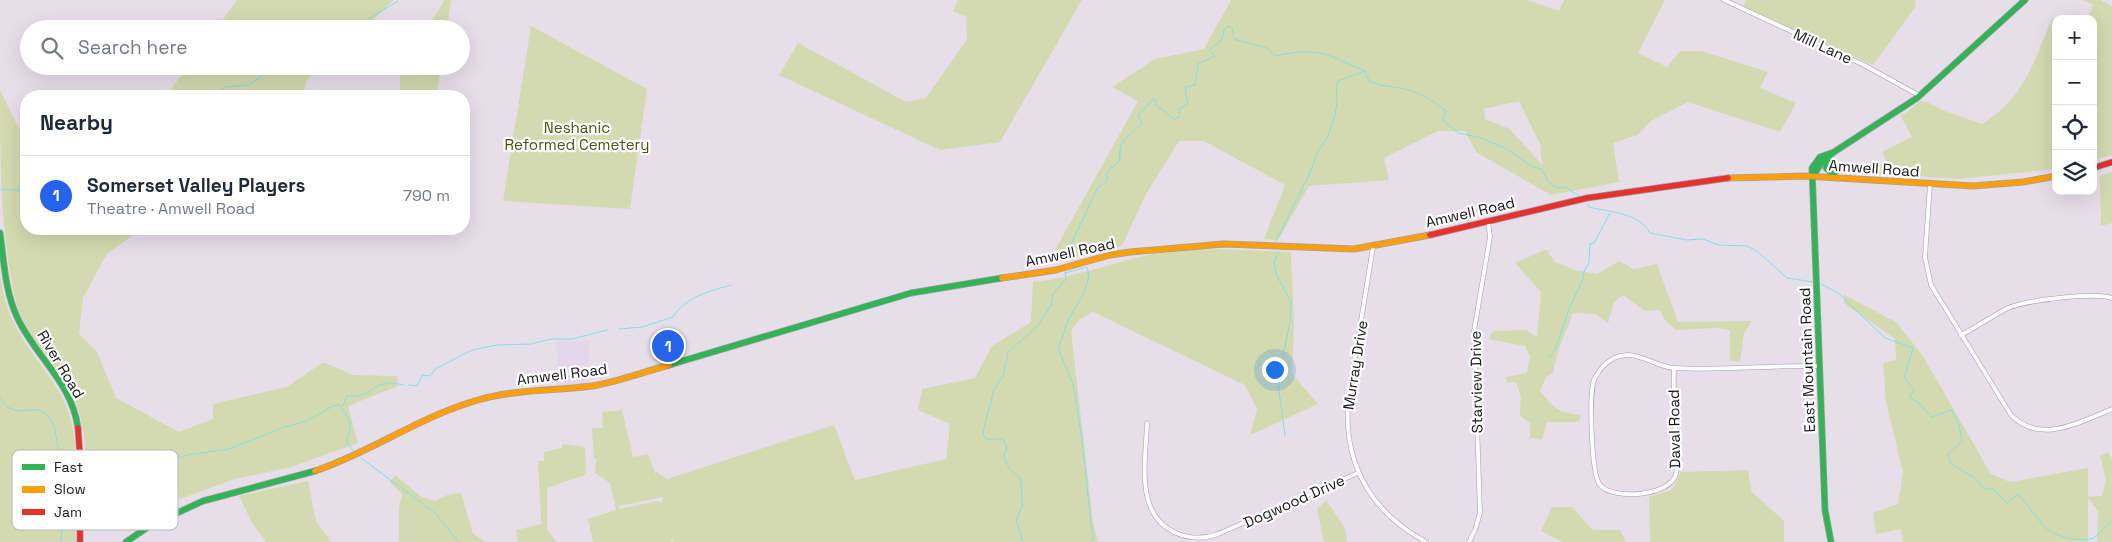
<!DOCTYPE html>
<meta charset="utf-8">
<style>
body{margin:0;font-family:"Space Grotesk",sans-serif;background:#f2f2f3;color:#1f2937}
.controls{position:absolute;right:15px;top:15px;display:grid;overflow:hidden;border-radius:10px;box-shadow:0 5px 20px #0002}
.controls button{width:45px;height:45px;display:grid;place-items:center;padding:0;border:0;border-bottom:1px solid #e0e1e3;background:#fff;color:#1f2937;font:25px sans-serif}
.you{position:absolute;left:1274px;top:369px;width:18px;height:18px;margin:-12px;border:4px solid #fff;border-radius:50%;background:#1a73e8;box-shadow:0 0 0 8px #1a73e833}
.badge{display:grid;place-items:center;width:32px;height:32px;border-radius:50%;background:#2563eb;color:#fff;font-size:16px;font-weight:700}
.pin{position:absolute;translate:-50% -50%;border:2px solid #fff;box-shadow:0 1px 5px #0006}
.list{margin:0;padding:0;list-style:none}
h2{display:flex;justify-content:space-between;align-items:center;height:65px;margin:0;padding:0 20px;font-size:21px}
h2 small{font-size:16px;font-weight:400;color:#747a83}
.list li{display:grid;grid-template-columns:32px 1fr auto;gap:15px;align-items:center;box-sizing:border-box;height:80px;padding:0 20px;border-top:1px solid #e0e1e3}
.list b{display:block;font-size:19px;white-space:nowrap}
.list p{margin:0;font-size:16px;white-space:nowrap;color:#747a83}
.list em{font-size:16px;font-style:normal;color:#747a83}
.icon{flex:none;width:28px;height:28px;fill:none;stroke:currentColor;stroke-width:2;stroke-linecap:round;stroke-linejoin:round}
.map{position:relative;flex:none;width:2112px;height:542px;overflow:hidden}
.search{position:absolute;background:#fff;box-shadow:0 5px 20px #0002;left:20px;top:20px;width:450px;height:55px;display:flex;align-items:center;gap:12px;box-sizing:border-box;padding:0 18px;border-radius:28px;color:#747a83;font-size:19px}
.panel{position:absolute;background:#fff;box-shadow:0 5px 20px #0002;left:20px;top:90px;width:450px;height:145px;border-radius:20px}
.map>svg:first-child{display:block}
</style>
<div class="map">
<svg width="2112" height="542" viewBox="0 0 2112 542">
<rect width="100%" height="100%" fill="#e6dfea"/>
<path fill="#e4d7eb" d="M 590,340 L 587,384 L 559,386 L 556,342 Z"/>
<path fill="#d3daaf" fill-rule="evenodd" d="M 237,0 L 394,0 L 364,29 L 216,29 Z
M 442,0 L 451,0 L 447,29 L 427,29 L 444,1 Z
M 958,0 L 1082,0 L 1000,142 L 940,150 L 779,75 L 798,43 L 906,102 L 926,98 L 967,39 L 966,17 L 953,11 Z
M 1231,0 L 1527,0 L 1559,11 L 1564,0 L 1665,0 L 1638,53 L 1667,67 L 1680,51 L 1701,51 L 1768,72 L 1760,88 L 1796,103 L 1780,132 L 1688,102 L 1651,121 L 1638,135 L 1613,143 L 1619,182 L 1551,195 L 1476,152 L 1465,131 L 1438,131 L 1384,158 L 1389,180 L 1309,186 L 1278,240 L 1264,239 L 1285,185 L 1204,141 L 1179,141 L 1146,194 L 1122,246 L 1056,263 L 1054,252 L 1138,101 L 1112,87 L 1155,59 L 1204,49 ZM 1519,101 L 1540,144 L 1542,165 L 1510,129 L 1485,119 L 1484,109 Z
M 1746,0 L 1915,0 L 1916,6 L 1873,65 L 1743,6 Z
M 2083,0 L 2100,0 L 2112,6 L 2112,155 L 2093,160 L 2093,19 L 2087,19 L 2093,5 Z
M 2052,18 L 2056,19 L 2056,169 L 1957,179 L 1858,172 L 1866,163 L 1873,169 L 1887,163 L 1882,152 L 1912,137 L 1900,115 L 1906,113 L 1920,101 L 1927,102 L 1945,111 L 1982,124 C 2025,97 2034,62 2052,18 Z
M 531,26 L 647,89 L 630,209 L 503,201 Z
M 188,66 L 318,66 L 306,82 L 303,96 L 166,96 Z
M 405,66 L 441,66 L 437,96 L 400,96 L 400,75 Z
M 0,91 L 26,142 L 26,229 L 141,229 L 107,254 L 83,298 L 79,334 L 97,352 L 116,398 L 179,432 L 213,419 L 213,404 L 287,387 L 323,362 L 353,375 L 397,376 L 398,386 L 348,406 L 358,443 L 291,467 L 235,479 L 180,499 L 169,467 L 86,504 C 87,467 88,421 69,389 C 53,360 25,334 16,302 C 0,235 0,159 0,91 Z
M 2112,172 L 2112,223 L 2101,226 L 2100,176 Z
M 1214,249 L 1291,252 L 1294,326 L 1292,374 L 1318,404 L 1250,435 L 1257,409 L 1245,385 L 1093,312 L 1080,319 L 1071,331 L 1093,522 L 1098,542 L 674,542 L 672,538 L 671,542 L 593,542 L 588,519 L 616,510 L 610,483 L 595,473 L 596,459 L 594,458 L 592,428 L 603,428 L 602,412 L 622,410 L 633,457 L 648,454 L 658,481 L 655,471 L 667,479 L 834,425 L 855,480 L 946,459 L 950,424 L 918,410 L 922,389 L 975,378 L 992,346 L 1031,322 L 1033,282 C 1079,277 1122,259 1168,251 C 1183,248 1199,250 1214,249 ZM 663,497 L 662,503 L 657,501 L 620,509 L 619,506 Z
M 1546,249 L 1555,262 L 1575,270 L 1597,274 L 1619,261 L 1634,269 L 1657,264 L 1678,322 L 1752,321 L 1744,333 L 1740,362 L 1730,360 L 1730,330 L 1717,328 L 1676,330 L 1665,320 L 1660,310 L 1645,311 L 1623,295 L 1614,302 L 1608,323 L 1595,314 L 1573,313 L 1558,351 L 1553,373 L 1546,377 L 1540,391 C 1555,409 1557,412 1581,415 L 1579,422 L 1547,422 L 1542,440 L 1530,438 L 1530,423 L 1520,416 L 1521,397 L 1516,382 L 1507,383 L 1506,377 L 1527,373 L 1530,356 L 1525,346 L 1488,339 L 1493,331 L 1526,330 L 1537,337 L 1541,292 L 1515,263 Z
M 0,275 C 3,294 7,310 16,327 C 30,355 55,378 67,408 C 83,450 71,499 76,542 L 0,542 Z
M 1844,295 L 1896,322 L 1923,356 L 1991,474 L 2010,482 L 2088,468 L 2088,497 L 2102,496 L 2106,480 L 2100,456 L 2108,452 L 2112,459 L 2112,542 L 2097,542 L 2098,511 L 2088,498 L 2088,542 L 1903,542 L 1901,529 L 1876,534 L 1873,513 L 1898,504 L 1903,473 L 1886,401 L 1883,363 L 1896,360 L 1895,339 L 1844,303 Z
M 562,444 L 585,447 L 586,472 L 585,475 L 547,488 L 547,530 L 557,542 L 518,542 L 516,530 L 541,524 L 538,461 L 544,461 L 544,452 L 562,448 Z
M 1748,470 L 1751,491 L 1784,521 L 1784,542 L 1650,542 L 1649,497 L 1672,490 L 1681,472 Z
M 395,475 L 420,496 L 435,501 L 447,495 L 461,493 L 473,534 L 486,542 L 399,542 L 399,508 L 402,494 L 390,482 Z
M 308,481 L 316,521 L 331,542 L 266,542 L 252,523 L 239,496 Z
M 1326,500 L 1345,528 L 1347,542 L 1324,542 L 1317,509 Z
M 1552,507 L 1572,507 L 1593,530 L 1620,530 L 1626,542 L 1562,542 L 1541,531 Z"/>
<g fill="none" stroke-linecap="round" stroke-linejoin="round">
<path stroke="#83dee9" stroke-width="1" d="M 353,29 L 398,1
M 216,96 L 225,87 L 249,85 L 276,66
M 1,189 L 26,191
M 1588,204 L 1589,207 C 1609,212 1640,213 1650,233 L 1687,240 L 1703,239 L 1719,245 L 1747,246 L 1757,251 L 1787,278 L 1813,282
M 1276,241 L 1308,177 L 1318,152 L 1327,138 L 1335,116 L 1337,102 L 1336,87 L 1338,81 L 1365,71
M 1279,252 L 1274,263 L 1276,274 L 1291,302 L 1290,321 L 1278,382 L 1285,436
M 1066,262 L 1069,249 L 1097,189 L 1107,181 L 1107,172 L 1120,160 C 1118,137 1129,138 1142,123 L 1138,115 L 1153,99 L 1156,100 L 1156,105 L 1174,119 L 1179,117 L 1179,109 L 1188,104 L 1185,90 L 1186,87 L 1195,85 L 1198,64 L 1215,56 L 1209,50 L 1222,40 L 1224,30 L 1228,26 L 1232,28 L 1234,39 L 1267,48 L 1275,56 C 1321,47 1323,53 1365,71 L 1369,81 C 1380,86 1389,86 1400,88 C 1418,91 1433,100 1446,111 L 1443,120 L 1458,133 L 1478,137 L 1507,149 L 1533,167 L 1542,169 L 1548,182 L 1558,188 L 1565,187 L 1579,196
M 1065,273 L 1087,267 C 1093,285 1077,303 1069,319 C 1065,328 1062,339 1058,349 L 1073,384 L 1082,440 L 1093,542
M 1821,284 L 1838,293 L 1885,338 L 1913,348 L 1904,378 L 1914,389 L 1910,398 L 1918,402 L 1932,417 L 1952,410 L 1959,425 L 1962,441 L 1948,454 L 1951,464 L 1975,478 L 1984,489 L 1993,489 L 2007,503 L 2018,494 L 2047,530 L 2066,538 L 2084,540 L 2094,538 L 2112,521
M 619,329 L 642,327 L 673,317 C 686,297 709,291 731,285
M 1549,358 L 1555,350 L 1569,309 L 1583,279 L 1583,273 L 1589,263 L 1590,244 L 1594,243 L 1610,213
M 409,385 L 417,386 L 422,375 L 430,376 L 435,369 L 472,350 L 497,345 L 531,344 L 551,339 L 572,339 L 607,330
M 0,398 C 2,401 5,405 8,407 C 25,419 42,395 55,429 L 65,494 L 76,494
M 343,406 L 347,396 C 368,398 372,386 386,383 C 391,382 398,384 403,385
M 361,458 L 435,513 L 459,542
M 86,494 L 100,495 L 128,477 L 187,455 L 229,449 L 282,428 L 307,421 L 333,406 L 340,405 L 350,422 L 350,430 L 346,441 L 355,453
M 61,542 L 64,493
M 1023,542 L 1016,521 L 1022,506 L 1021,479 L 1009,468 L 1004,456 L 1007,448 L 1003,439 L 986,439 L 983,434 L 985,424 L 994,390 L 1003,376 L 1008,352 L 1038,326 L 1051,305 L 1053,294 L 1066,279 L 1065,272"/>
<defs>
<path id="street" d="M 1724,0 L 1864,65 L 1920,96
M 1930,184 L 1925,257 L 1931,285 L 2011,415 C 2040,445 2080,422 2112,409
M 1373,247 L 1349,395 C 1341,460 1369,511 1426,542
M 1961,335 C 1977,327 1992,316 2008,308 C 2028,300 2093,292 2112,298
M 1674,368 C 1673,393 1675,419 1676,444 C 1676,453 1678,465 1676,474 C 1670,497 1612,500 1600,485 C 1591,474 1589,394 1594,380 C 1598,371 1605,363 1614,358 C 1637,348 1653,367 1675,368 C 1723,371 1771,365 1819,366
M 1147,423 C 1146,460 1134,515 1176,533 C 1190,539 1204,539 1218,534 L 1358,473
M 1469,542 L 1475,530 L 1480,513 L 1474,331 L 1490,237 L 1488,221"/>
<path id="fast" d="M 1829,158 L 1826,168 L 1835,176
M 1813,176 L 1822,162 L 1834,152 L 1917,98 L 2025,0
M 0,233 C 4,262 5,292 18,319 C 36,357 72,383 78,428
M 669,365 L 911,293 L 1002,278
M 126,542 L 151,525 L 203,501 L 315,471
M 1831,542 L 1825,510 L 1812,168 L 1820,157 L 1834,152"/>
<path id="slow" d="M 1728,178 L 1805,176 L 1973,186 L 2023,182 L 2056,176
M 1002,278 L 1056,270 L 1110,255 L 1130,252 L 1224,244 L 1354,249 L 1430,235
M 315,471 C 371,452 421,416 478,400 C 516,389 554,391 592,386 C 618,382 643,372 669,365"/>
<path id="jam" d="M 2093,168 L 2112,162
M 1430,235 L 1587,198 L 1728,178
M 78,428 L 80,457 L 80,542"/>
</defs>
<use href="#street" stroke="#a29ca5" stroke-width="5"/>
<use href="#fast" stroke="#a29ca5" stroke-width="7"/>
<use href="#slow" stroke="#a29ca5" stroke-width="7"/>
<use href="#jam" stroke="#a29ca5" stroke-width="7"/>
<use href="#street" stroke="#fbfafc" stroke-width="4"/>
<use href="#fast" stroke="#30b455" stroke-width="5.5"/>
<use href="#slow" stroke="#ff9f0a" stroke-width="5.5"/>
<use href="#jam" stroke="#e5322d" stroke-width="5.5"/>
</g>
<g text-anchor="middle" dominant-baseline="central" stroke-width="4.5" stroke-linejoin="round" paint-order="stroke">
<g font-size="15" fill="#18141a" stroke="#fff">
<text transform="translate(1823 46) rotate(25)">Mill Lane</text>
<text transform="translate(1874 168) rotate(4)">Amwell Road</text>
<text transform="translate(1470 212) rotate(-13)">Amwell Road</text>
<text transform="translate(1070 252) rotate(-12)">Amwell Road</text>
<text transform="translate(1807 360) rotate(-92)">East Mountain Road</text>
<text transform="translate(61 364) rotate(59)">River Road</text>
<text transform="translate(1355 365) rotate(-81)">Murray Drive</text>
<text transform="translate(562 374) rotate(-7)">Amwell Road</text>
<text transform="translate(1476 382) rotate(-91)">Starview Drive</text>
<text transform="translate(1674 429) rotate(-91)">Daval Road</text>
<text transform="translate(1294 501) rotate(-24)">Dogwood Drive</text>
</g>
<g font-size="15" fill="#485312" stroke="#fff">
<text x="577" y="127">Neshanic<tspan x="577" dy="17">Reformed Cemetery</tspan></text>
</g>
</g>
<rect x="12" y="450" width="166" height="80" rx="8" fill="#fff" stroke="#bab8ba" stroke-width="1"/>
<rect x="22" y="464" width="23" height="6" fill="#30b455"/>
<rect x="22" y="486" width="23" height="7" fill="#ff9f0a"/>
<rect x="22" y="509" width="23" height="6" fill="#e5322d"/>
<g font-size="14" fill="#18141a">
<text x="54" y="472">Fast</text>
<text x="54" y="494">Slow</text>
<text x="54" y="517">Jam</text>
</g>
</svg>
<div class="controls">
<button>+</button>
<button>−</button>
<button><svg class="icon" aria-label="locate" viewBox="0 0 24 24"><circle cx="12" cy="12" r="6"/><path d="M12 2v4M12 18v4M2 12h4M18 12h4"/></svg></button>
<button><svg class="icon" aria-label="layers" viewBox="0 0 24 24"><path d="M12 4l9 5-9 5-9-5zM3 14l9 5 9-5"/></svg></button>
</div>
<div class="you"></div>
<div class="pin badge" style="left:668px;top:346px">1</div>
<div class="search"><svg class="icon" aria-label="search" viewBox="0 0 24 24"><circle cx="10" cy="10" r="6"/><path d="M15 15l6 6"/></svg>Search here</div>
<section class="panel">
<h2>Nearby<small></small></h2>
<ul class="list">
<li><span class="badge">1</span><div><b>Somerset Valley Players</b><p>Theatre · Amwell Road</p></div><em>790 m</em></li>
</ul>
</section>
</div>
